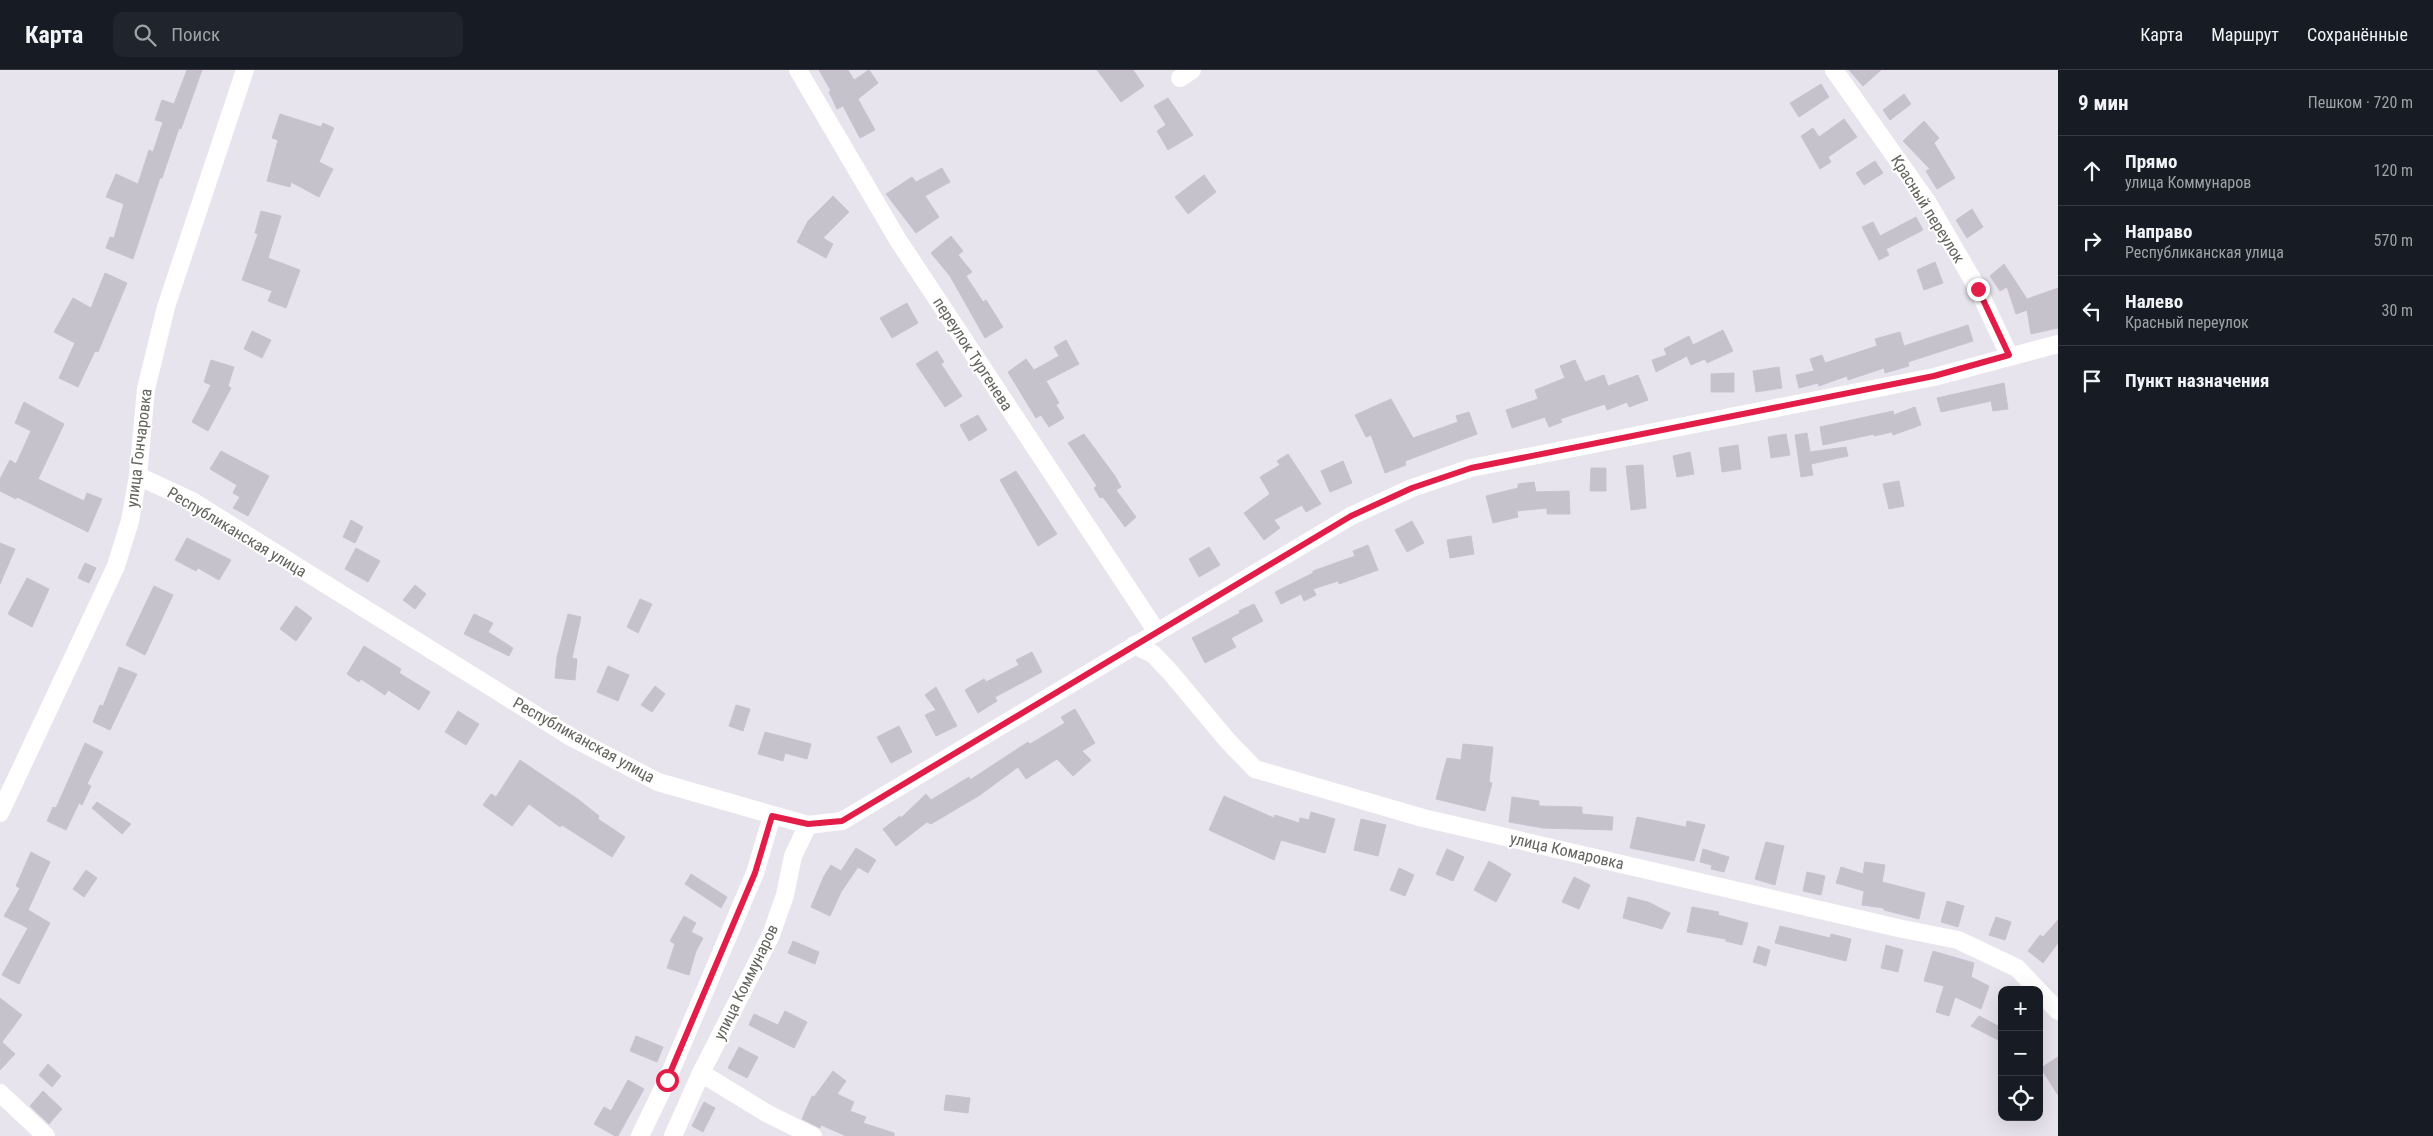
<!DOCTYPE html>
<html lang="ru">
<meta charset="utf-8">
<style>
body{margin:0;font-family:"Roboto Condensed",sans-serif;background:#20242c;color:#f1f3f6}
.controls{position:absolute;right:15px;bottom:15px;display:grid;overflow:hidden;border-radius:10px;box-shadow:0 5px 20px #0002}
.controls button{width:45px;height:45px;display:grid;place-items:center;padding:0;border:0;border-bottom:1px solid #363941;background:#171b24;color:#f1f3f6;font:25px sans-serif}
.stop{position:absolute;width:15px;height:15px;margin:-11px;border:4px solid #e11d48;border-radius:50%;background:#fff}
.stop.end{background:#e11d48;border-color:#fff;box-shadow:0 1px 5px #0008}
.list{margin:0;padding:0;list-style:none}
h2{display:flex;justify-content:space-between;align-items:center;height:65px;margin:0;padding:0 20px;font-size:21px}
h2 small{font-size:16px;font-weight:400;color:#9ea1a6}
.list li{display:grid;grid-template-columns:32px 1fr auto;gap:15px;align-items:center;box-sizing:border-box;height:70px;padding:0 20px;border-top:1px solid #363941}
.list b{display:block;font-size:19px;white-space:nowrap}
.list p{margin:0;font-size:16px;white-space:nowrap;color:#9ea1a6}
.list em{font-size:16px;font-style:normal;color:#9ea1a6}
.icon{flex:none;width:28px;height:28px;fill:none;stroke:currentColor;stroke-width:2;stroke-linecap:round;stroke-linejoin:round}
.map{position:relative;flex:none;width:2058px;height:1066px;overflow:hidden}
header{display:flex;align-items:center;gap:30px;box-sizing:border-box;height:70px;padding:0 25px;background:#171b24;border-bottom:1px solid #363941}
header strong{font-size:24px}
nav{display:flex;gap:28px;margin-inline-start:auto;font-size:18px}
.search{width:350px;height:45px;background:#20242c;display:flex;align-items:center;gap:12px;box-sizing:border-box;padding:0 18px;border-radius:10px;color:#9ea1a6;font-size:19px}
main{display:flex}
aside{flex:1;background:#171b24}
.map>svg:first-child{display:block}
</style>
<header>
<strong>Карта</strong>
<div class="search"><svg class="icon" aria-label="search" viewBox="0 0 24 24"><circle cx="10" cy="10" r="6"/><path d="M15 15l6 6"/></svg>Поиск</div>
<nav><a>Карта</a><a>Маршрут</a><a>Сохранённые</a></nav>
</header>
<main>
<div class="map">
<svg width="2058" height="1066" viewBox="0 0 2058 1066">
<rect width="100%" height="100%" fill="#e8e4ed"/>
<path fill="#c6c2cb" stroke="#c8c2d2" d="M 187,0 L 202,0 L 181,59 L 179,58 L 162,108 L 160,108 L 133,189 L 106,178 L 110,167 L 114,168 L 124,134 L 106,127 L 116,104 L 138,114 L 149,80 L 153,82 L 163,52 L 155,50 L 162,30 L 174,34 Z
M 819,0 L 848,0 L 854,10 L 869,0 L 878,13 L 858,29 L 875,60 L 860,68 L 843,36 L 837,39 L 829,22 L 831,21 Z
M 1097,0 L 1133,0 L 1144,16 L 1121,32 Z
M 1849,0 L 1881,0 L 1863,16 Z
M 1821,14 L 1829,27 L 1799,47 L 1790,33 Z
M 1904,24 L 1911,34 L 1890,50 L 1883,40 Z
M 1168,28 L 1193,65 L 1168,80 L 1157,61 L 1166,55 L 1154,36 Z
M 280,44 L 321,57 L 323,53 L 334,58 L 319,92 L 333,99 L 319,127 L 291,112 L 290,117 L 267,111 L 278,70 L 272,68 Z
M 1844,49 L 1857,67 L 1828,87 L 1831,92 L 1820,99 L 1801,66 L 1813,58 L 1819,67 Z
M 1924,51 L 1939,68 L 1934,73 L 1955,108 L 1937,119 L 1926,101 L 1930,99 L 1903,71 Z
M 1875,91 L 1883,103 L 1864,115 L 1856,103 Z
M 942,98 L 950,112 L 925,126 L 939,147 L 916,163 L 886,124 L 912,107 L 916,112 Z
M 1204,105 L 1216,122 L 1188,144 L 1175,127 Z
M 833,126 L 849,142 L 823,168 L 833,174 L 826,188 L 797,172 L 808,151 Z
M 1972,139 L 1983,157 L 1967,168 L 1956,150 Z
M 261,141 L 281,146 L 268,188 L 300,200 L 286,238 L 268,231 L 272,221 L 242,210 L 258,164 L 255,163 Z
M 1916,147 L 1923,160 L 1886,179 L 1889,185 L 1879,190 L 1862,157 L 1873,152 L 1880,166 Z
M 951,166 L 963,181 L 958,185 L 972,202 L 966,206 L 983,232 L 986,230 L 1003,257 L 985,268 L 950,206 L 931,183 Z
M 1935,192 L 1943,213 L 1924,220 L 1917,200 Z
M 2004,194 L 2027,229 L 2058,218 L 2058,258 L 2031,264 L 2027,240 L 2016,244 L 2007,217 L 2000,221 L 1990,206 Z
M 105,203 L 127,213 L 98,282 L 95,281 L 78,317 L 59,308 L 75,273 L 54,262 L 73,228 L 91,238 Z
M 907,233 L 918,253 L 892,268 L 880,248 Z
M 1968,255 L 1973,271 L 1908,292 L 1909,296 L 1885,303 L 1884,298 L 1848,310 L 1847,306 L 1819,316 L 1818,313 L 1799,318 L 1796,305 L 1814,301 L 1810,289 L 1822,285 L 1825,293 L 1877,276 L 1875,269 L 1900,262 L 1904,276 Z
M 1723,260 L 1733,281 L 1707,293 L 1705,289 L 1691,295 L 1687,286 L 1656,302 L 1652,290 L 1667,285 L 1664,279 L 1689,266 L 1693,275 Z
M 252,261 L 271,270 L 262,288 L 244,279 Z
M 1066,270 L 1079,294 L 1046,311 L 1059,333 L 1056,335 L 1064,348 L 1049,357 L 1041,345 L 1036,348 L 1008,302 L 1026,289 L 1034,300 L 1059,286 L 1054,277 Z
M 937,281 L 944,292 L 941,294 L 962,326 L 945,337 L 916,294 Z
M 211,290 L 234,297 L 228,316 L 231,318 L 208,361 L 192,352 L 211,315 L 204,312 Z
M 1575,290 L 1585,312 L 1604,305 L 1608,316 L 1638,305 L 1648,330 L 1629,337 L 1627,332 L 1607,340 L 1605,334 L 1560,349 L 1562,352 L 1549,357 L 1545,347 L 1512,358 L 1506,340 L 1538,329 L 1535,320 L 1565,308 L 1560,296 Z
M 1779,297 L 1782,318 L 1756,322 L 1753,301 Z
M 1734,303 L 1734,322 L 1711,322 L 1711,304 Z
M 2004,313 L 2008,339 L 1993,341 L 1991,331 L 1941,342 L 1937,328 Z
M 1391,329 L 1413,368 L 1458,352 L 1456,346 L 1469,342 L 1477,364 L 1405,391 L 1406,395 L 1385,403 L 1371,365 L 1366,367 L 1355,345 Z
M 24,332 L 64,354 L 38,409 L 84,431 L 87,423 L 102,429 L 88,462 L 17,427 L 16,429 L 0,421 L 0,409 L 10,390 L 16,394 L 31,361 L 15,353 Z
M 1915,337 L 1921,355 L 1893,365 L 1892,362 L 1874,366 L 1874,364 L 1823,375 L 1820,357 L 1893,341 L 1894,345 Z
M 978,345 L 987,360 L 969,371 L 960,355 Z
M 1807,363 L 1810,382 L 1846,377 L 1848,386 L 1811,394 L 1813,405 L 1801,407 L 1795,365 Z
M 1084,364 L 1115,406 L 1121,417 L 1116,420 L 1136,447 L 1125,457 L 1103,427 L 1100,428 L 1094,418 L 1097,416 L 1068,373 Z
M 1786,364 L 1790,385 L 1771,388 L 1768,367 Z
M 1738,375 L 1741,399 L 1722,402 L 1719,378 Z
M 221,381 L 269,406 L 248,446 L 233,438 L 240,427 L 233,423 L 237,415 L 210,399 Z
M 1690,382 L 1694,404 L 1677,407 L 1673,386 Z
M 1288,384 L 1321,434 L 1306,442 L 1302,435 L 1274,450 L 1280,458 L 1264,470 L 1244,443 L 1270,424 L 1260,407 L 1280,395 L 1277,391 Z
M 1343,391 L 1352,413 L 1330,422 L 1321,401 Z
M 1643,395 L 1646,438 L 1631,440 L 1626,396 Z
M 1591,398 L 1606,398 L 1606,421 L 1590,421 Z
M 1016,401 L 1057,464 L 1038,476 L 1000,410 Z
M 1899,411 L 1904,436 L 1889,439 L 1883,414 Z
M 1534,412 L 1536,422 L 1569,421 L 1570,444 L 1547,444 L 1547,438 L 1517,441 L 1518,447 L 1493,453 L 1486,426 L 1518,418 L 1518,414 Z
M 351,450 L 363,457 L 355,473 L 343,467 Z
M 1412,451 L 1424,473 L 1407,482 L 1395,460 Z
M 1471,466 L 1474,484 L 1450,488 L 1447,470 Z
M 187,468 L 231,490 L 219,510 L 198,498 L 196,501 L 175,490 Z
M 0,473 L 15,479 L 0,514 Z
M 1368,475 L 1378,500 L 1339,514 L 1338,511 L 1313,519 L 1316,525 L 1304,531 L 1301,524 L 1281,534 L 1275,522 L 1313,503 L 1313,501 L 1355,486 L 1353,481 Z
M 1209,477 L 1220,495 L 1199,507 L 1189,489 Z
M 356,478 L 380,491 L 368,512 L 345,499 Z
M 85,493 L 96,498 L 89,513 L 78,508 Z
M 27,508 L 49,519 L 32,557 L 8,544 Z
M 415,515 L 426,524 L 415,539 L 403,530 Z
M 154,516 L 173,525 L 145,585 L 126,575 Z
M 640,529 L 652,534 L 638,563 L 627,557 Z
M 1254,534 L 1263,551 L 1231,568 L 1236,577 L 1205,593 L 1192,568 L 1240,543 L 1239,541 Z
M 296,536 L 312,548 L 296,571 L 280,559 Z
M 474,544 L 493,553 L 488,562 L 513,578 L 509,586 L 464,564 Z
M 568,544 L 581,547 L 572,588 L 577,589 L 575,610 L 555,608 L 557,587 Z
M 364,576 L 401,599 L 399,603 L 430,622 L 419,640 L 388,620 L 385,625 L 361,609 L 359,612 L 347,604 Z
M 1032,582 L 1042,602 L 995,627 L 997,631 L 978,643 L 965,620 L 984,609 L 986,612 L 1019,595 L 1016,590 Z
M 608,596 L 629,605 L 618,631 L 597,622 Z
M 119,597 L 137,604 L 110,660 L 93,652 L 100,635 L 103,636 Z
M 655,616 L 665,624 L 652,642 L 641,635 Z
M 936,617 L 957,656 L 936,666 L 925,645 L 936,640 L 925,625 Z
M 736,635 L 750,639 L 743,661 L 729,656 Z
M 1075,639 L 1095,673 L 1082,681 L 1091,690 L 1073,706 L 1057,689 L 1026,709 L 1018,697 L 980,725 L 931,754 L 927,752 L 896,776 L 883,759 L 900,746 L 901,748 L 926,724 L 931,730 L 969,707 L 970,710 L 1028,672 L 1030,674 L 1065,653 L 1061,647 Z
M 458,641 L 479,654 L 466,675 L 445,662 Z
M 899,656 L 912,682 L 891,693 L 877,667 Z
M 765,662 L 811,674 L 807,689 L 785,683 L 783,691 L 758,684 Z
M 85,673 L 103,682 L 87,714 L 91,716 L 82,735 L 79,733 L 66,760 L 47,751 L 53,737 L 56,738 Z
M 1463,674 L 1493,677 L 1489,712 L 1492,713 L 1485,741 L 1436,729 L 1447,688 L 1461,690 Z
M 520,690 L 579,730 L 599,746 L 598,749 L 625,767 L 612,787 L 562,755 L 560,757 L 529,734 L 512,756 L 483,735 L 491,724 L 496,727 Z
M 1224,726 L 1274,748 L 1275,745 L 1299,753 L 1300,748 L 1309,750 L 1311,742 L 1335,749 L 1325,783 L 1281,770 L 1274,790 L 1209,760 Z
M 1512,727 L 1539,731 L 1539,736 L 1582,737 L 1582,744 L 1613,747 L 1612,760 L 1543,758 L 1509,752 Z
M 97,732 L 131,754 L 122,764 L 92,738 Z
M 1637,747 L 1686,757 L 1687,751 L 1705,755 L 1694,791 L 1630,778 Z
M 1361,749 L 1386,755 L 1378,786 L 1354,780 Z
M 1766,772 L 1784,776 L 1775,815 L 1755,809 Z
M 856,778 L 876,790 L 868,803 L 858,797 L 841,822 L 830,846 L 811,837 L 824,806 L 831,795 L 841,801 Z
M 1447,779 L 1464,787 L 1453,811 L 1436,804 Z
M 1703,779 L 1729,787 L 1724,802 L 1711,799 L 1712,795 L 1700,792 Z
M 31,782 L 50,792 L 28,840 L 50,853 L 19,914 L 2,905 L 28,858 L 4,846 L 20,818 L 16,816 Z
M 1489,791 L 1511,804 L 1496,832 L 1474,820 Z
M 1865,792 L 1885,795 L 1882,812 L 1925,823 L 1919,849 L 1884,840 L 1884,838 L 1862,835 L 1864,821 L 1836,813 L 1841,797 L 1863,804 Z
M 1399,798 L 1414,805 L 1405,826 L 1390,820 Z
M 86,800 L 97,808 L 84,827 L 73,819 Z
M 1807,802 L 1825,806 L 1821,825 L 1803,821 Z
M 691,804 L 727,827 L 721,838 L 685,814 Z
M 1574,807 L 1590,815 L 1579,839 L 1562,832 Z
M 1628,827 L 1648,832 L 1670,843 L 1662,859 L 1623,848 Z
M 1947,831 L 1964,836 L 1958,857 L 1941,852 Z
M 1692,837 L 1719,842 L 1718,845 L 1748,853 L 1742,875 L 1726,871 L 1726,869 L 1687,862 Z
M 684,846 L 696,853 L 691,862 L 703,868 L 696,881 L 689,905 L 667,898 L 675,874 L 670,871 Z
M 1996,847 L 2011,852 L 2005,870 L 1989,865 Z
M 2058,850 L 2058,873 L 2043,893 L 2028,881 L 2040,865 L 2043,867 Z
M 1780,856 L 1830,868 L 1831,864 L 1851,869 L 1846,891 L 1775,873 Z
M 793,871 L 819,882 L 815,894 L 788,883 Z
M 1886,875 L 1903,880 L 1898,902 L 1881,898 Z
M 1758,876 L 1770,880 L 1766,896 L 1753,892 Z
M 1933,881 L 1974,893 L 1971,907 L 1989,916 L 1981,939 L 1955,927 L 1949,946 L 1936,942 L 1944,916 L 1924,911 Z
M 0,928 L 22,945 L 2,972 L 15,984 L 0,1000 Z
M 785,941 L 807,952 L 794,978 L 749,955 L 754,944 L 778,955 Z
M 1979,946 L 2002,958 L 2002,972 L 1971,956 Z
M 636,966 L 663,977 L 657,992 L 630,981 Z
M 739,977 L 758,987 L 747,1008 L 728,998 Z
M 2058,987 L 2058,1025 L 2041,998 Z
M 48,994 L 61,1006 L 52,1017 L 39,1005 Z
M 833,1001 L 846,1011 L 837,1024 L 854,1032 L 850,1041 L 866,1047 L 863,1053 L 894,1063 L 894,1066 L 846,1066 L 821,1055 L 820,1058 L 802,1049 L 812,1026 L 814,1027 Z
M 628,1010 L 644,1019 L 618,1066 L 615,1066 L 594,1054 L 604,1037 L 611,1041 Z
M 43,1021 L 62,1039 L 49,1054 L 30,1036 Z
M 946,1025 L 970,1028 L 968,1043 L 944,1040 Z
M 704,1032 L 715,1038 L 703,1062 L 692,1056 Z"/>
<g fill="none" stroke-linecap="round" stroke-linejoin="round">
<path stroke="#fff" stroke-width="18" d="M 798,0 L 898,170 L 1157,562
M 1834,0 L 1928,133 L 1978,219 L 2009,285
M 1180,8 L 1192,0
M 138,406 L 192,431 L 571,667 L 658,712 L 808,755 L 842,751 L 1351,446 L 1412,418 L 1471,398 L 1934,307 L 2058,274
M 1134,575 L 1153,584 L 1171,603 L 1227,670 L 1255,699 L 1423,748 L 1898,858 L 1958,870 L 2017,898 L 2038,920
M 0,743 L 116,496 L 130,451 L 138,406 L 146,319 L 166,237 L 245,0
M 2039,921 L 2058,941
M 701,1003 L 768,1044 L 813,1066
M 0,1023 L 46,1066
M 640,1066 L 667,1010 L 755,803 L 772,746
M 673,1066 L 701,1003 L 771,865 L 785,825 L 793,786 L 808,755"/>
</g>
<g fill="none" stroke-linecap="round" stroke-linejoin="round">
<path stroke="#e11d48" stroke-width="6" d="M 667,1010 L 755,803 L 772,746 L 808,754 L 842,751 L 1351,446 L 1412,418 L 1471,398 L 1934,306 L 2009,285 L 1978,219"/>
</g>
<g text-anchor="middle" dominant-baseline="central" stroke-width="4" stroke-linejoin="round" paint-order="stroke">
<g font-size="16" fill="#61635c" stroke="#fff">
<text transform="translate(1928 139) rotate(58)">Красный переулок</text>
<text transform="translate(973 284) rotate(57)">переулок Тургенева</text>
<text transform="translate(139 378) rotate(-83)">улица Гончаровка</text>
<text transform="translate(237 462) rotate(31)">Республиканская улица</text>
<text transform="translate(584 670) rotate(29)">Республиканская улица</text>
<text transform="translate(1567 781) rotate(13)">улица Комаровка</text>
<text transform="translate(746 912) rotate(-64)">улица Коммунаров</text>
</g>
</g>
</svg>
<div class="controls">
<button>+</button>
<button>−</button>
<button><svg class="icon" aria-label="locate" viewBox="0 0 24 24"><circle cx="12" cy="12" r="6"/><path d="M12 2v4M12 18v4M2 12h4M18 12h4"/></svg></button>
</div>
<div class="stop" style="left:667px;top:1010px"></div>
<div class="stop end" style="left:1978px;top:219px"></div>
</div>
<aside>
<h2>9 мин<small>Пешком · 720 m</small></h2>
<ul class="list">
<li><svg class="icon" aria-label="ahead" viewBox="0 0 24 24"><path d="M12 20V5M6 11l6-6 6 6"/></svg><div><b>Прямо</b><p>улица Коммунаров</p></div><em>120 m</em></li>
<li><svg class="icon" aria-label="right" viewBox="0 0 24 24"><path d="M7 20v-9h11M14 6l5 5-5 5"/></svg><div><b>Направо</b><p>Республиканская улица</p></div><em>570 m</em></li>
<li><svg class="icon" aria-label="left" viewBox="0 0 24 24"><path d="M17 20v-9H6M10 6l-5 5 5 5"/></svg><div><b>Налево</b><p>Красный переулок</p></div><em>30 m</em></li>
<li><svg class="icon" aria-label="arrive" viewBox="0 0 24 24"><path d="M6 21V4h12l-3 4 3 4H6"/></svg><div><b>Пункт назначения</b></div></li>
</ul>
</aside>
</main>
